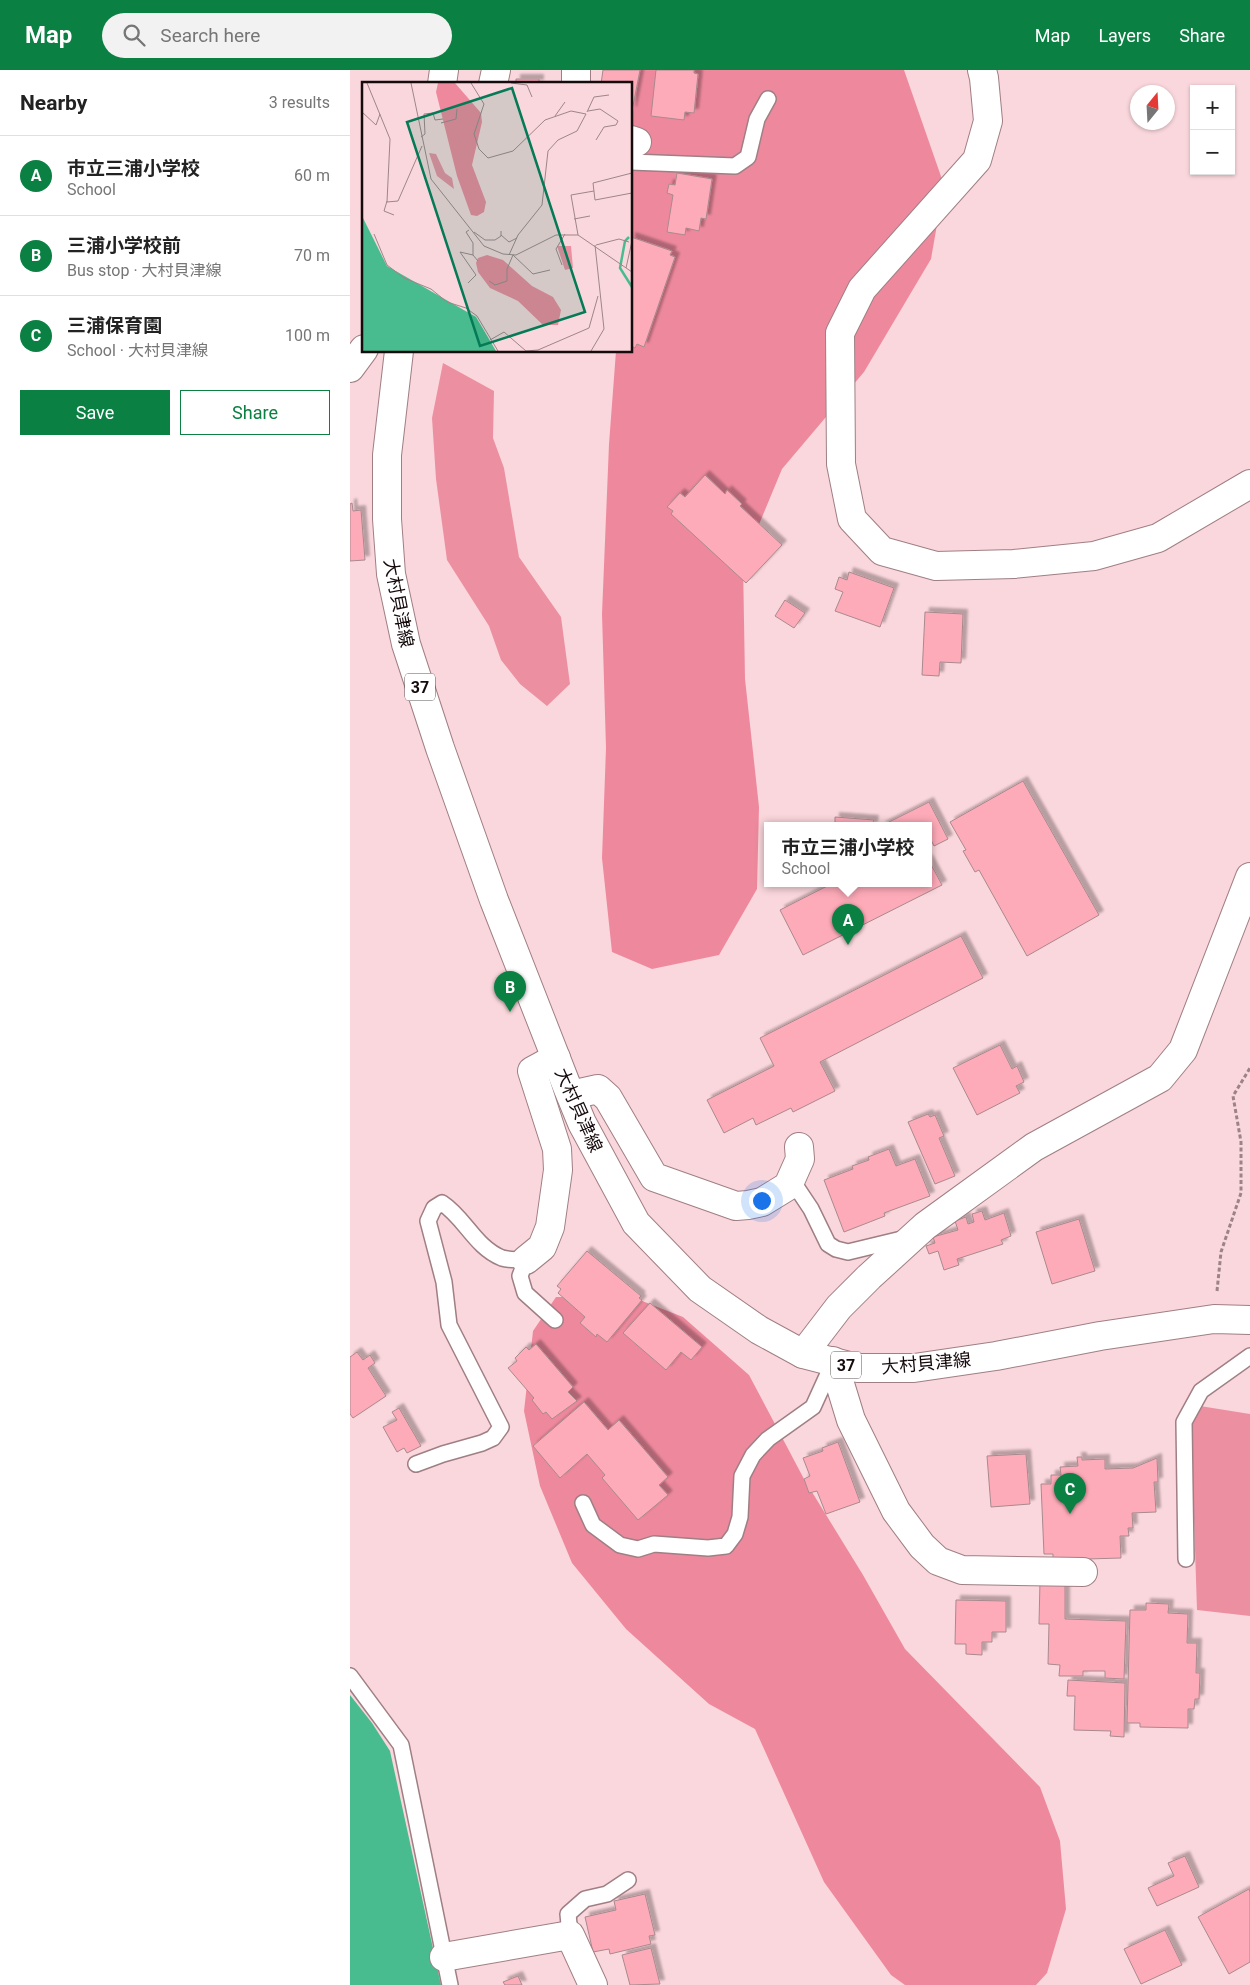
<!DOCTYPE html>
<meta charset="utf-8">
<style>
body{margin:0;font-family:Roboto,"Noto Sans JP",sans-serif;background:#f2f2f2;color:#222}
.controls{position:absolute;right:15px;top:15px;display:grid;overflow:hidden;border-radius:0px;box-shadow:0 1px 4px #0004}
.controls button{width:45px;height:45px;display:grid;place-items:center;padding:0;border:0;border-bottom:1px solid #e0e0e0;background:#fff;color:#222;font:25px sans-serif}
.compass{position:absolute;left:780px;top:15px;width:45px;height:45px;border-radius:50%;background:#fff;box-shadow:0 1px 4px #0004;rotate:18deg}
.you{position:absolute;left:411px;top:1130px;width:18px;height:18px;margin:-12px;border:4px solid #fff;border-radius:50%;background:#1a73e8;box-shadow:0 0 0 8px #1a73e833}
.badge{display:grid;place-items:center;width:32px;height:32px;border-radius:50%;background:#0b8043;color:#fff;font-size:16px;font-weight:700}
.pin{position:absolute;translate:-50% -41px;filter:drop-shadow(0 1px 2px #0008)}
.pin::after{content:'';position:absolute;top:26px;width:18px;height:15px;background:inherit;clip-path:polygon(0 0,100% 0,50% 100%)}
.popup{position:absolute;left:414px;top:752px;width:168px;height:65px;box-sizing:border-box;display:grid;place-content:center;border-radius:0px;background:#fff;filter:drop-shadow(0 1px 4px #0005);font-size:16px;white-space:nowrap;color:#767676}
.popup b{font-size:19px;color:#222}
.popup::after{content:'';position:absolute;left:50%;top:100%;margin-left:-10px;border:10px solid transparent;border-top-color:#fff}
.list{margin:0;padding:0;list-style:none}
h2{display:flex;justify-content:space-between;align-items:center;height:65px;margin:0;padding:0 20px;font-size:21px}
h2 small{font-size:16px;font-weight:400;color:#767676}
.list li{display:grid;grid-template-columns:32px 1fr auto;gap:15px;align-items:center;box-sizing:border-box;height:80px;padding:0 20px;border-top:1px solid #e0e0e0}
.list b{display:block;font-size:19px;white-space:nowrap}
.list p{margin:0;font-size:16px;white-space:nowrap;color:#767676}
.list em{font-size:16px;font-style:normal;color:#767676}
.actions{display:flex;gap:10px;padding:15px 20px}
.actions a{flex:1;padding:11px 0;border:1px solid #0b8043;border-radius:0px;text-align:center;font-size:18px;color:#0b8043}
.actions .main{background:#0b8043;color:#fff}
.icon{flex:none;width:28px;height:28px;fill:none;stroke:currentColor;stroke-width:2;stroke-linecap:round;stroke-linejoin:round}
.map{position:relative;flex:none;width:900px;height:1915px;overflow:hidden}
header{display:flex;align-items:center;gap:30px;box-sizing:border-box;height:70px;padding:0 25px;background:#0b8043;color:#fff}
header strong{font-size:24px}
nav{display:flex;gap:28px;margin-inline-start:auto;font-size:18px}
.search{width:350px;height:45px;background:#f2f2f2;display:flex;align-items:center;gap:12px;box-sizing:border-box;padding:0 18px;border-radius:28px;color:#767676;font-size:19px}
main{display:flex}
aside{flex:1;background:#fff}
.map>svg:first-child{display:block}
</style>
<header>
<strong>Map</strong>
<div class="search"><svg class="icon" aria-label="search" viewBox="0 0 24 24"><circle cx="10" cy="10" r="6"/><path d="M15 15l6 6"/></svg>Search here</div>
<nav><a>Map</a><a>Layers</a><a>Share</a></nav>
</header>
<main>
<aside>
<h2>Nearby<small>3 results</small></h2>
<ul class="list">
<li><span class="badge">A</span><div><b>市立三浦小学校</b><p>School</p></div><em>60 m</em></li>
<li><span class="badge">B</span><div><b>三浦小学校前</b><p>Bus stop · 大村貝津線</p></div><em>70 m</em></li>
<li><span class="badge">C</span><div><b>三浦保育園</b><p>School · 大村貝津線</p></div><em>100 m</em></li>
</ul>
<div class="actions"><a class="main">Save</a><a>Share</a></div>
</aside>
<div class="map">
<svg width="900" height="1915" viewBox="0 0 900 1915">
<defs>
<filter id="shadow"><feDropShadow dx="4.5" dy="-4.5" stdDeviation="1" flood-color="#0004"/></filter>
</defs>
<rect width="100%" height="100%" fill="#fad7dc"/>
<path fill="#ec90a1" d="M 93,293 L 144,321 L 143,368 L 154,398 L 169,487 L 211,547 L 220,614 L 197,636 L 170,614 L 151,590 L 139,556 L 97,490 L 86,409 L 82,348 Z
M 850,1336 L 900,1344 L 900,1546 L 847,1540 L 841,1356 Z"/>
<path fill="#ee899d" d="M 286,0 L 554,0 L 594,115 L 581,189 L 514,302 L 432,399 L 393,493 L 395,609 L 409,737 L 407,819 L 369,885 L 302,899 L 262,882 L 252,788 L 256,678 L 252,544 L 259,374 L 266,281 L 281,281 L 281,69 Z
M 206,1227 L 282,1227 L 333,1247 L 399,1305 L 454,1409 L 513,1505 L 555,1579 L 690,1717 L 710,1771 L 716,1839 L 697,1903 L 686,1915 L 555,1915 L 541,1905 L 474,1812 L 405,1659 L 359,1634 L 276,1559 L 222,1493 L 190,1416 L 174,1341 L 183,1261 Z"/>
<path fill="#49bc8f" d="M 0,1625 L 22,1653 L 40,1681 L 91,1915 L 0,1915 Z"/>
<path fill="#feabb9" stroke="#a9898e" filter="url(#shadow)" d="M 253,0 L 290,0 L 282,41 L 281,14 L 251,14 Z
M 306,0 L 344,0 L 344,3 L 348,4 L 344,43 L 335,42 L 334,50 L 301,46 Z
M 166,9 L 189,9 L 189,14 L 166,14 Z
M 327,103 L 362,109 L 356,149 L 351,148 L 349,161 L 336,158 L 335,165 L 317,162 L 323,125 L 317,123 L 319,114 L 325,115 Z
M 281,167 L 322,181 L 320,185 L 325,187 L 294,277 L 287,274 L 285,278 L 281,276 Z
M 355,405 L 375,424 L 377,420 L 392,434 L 390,436 L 432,475 L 396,513 L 321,444 L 323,441 L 317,437 L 330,423 L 335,427 Z
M 2,433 L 3,441 L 11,440 L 15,490 L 0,491 L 0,434 Z
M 499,502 L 544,518 L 530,557 L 485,541 L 493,522 L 485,519 L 489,507 L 497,510 Z
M 435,530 L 455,543 L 444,558 L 425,546 Z
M 575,542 L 613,544 L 611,593 L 590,592 L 589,606 L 572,605 Z
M 673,711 L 749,845 L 677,886 L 629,800 L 625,802 L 613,781 L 616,780 L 600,752 Z
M 579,732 L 598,769 L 584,776 L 578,764 L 578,756 L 531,756 Z
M 485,747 L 524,750 L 523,756 L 485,756 Z
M 578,789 L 592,815 L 453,885 L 430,840 L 481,814 L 578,814 Z
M 611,866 L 633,908 L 470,992 L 485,1021 L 443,1042 L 441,1038 L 406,1055 L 403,1048 L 374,1063 L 357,1030 L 424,996 L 410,968 Z
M 650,975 L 662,999 L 667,996 L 674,1012 L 666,1016 L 670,1023 L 627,1045 L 603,998 Z
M 578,1044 L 580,1047 L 585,1045 L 594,1066 L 589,1068 L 605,1106 L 585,1114 L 558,1052 Z
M 539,1079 L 546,1096 L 565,1089 L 580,1126 L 534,1143 L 535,1146 L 494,1162 L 474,1110 L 503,1099 L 502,1096 L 519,1090 L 518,1087 Z
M 632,1141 L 635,1150 L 654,1143 L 661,1166 L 651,1170 L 653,1174 L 607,1189 L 609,1195 L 594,1200 L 588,1181 L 579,1184 L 576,1176 L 585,1173 L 583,1167 L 608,1160 L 605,1151 L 616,1147 L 618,1154 L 624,1152 L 622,1144 Z
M 729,1149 L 745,1201 L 702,1214 L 686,1162 Z
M 237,1181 L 291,1226 L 289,1228 L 292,1230 L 257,1272 L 247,1264 L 246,1267 L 230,1253 L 235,1247 L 208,1223 L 211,1219 L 207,1216 Z
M 300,1233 L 352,1277 L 341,1290 L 331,1282 L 316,1300 L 273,1263 Z
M 186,1274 L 223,1317 L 218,1322 L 227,1331 L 202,1349 L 196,1342 L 193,1344 L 182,1330 L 184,1328 L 158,1298 L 167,1291 L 165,1288 L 176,1277 L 179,1280 Z
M 7,1282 L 13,1290 L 20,1285 L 25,1293 L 18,1298 L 36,1326 L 3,1348 L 0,1344 L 0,1287 Z
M 234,1332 L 258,1360 L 269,1350 L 318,1407 L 309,1415 L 318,1425 L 288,1450 L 252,1408 L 255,1405 L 237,1384 L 210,1408 L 183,1376 Z
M 49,1338 L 71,1376 L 57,1383 L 54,1378 L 47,1382 L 33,1357 L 47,1350 L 42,1342 Z
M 488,1372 L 510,1432 L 476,1444 L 467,1421 L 459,1423 L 454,1409 L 460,1406 L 453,1388 L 473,1381 L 472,1378 Z
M 676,1384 L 680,1434 L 641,1437 L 637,1386 Z
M 727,1387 L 732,1387 L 732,1390 L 755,1389 L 755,1399 L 783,1398 L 807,1388 L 808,1412 L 804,1412 L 806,1442 L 782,1443 L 783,1458 L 778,1458 L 779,1466 L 770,1466 L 771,1488 L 703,1490 L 703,1484 L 694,1484 L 691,1414 L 701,1414 L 701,1405 L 711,1405 L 710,1397 L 728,1396 Z
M 690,1511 L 715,1512 L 715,1549 L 776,1551 L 774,1609 L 755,1608 L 755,1601 L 733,1601 L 733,1606 L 709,1606 L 710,1595 L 698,1594 L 699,1554 L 689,1554 Z
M 606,1530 L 656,1531 L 656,1562 L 642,1562 L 642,1572 L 632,1572 L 632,1585 L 616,1584 L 616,1574 L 605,1574 Z
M 796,1533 L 819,1534 L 818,1543 L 838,1544 L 837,1573 L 847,1573 L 846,1603 L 850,1603 L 849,1629 L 845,1629 L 844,1639 L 838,1639 L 838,1658 L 790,1657 L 790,1653 L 777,1653 L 780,1540 L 796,1540 Z
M 718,1610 L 775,1613 L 774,1667 L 760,1666 L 761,1661 L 724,1660 L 725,1626 L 717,1626 Z
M 835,1786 L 849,1817 L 807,1836 L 798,1818 L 824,1806 L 818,1793 Z
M 899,1819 L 900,1822 L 900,1892 L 879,1904 L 848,1847 Z
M 295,1824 L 305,1865 L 299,1866 L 301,1874 L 260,1884 L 259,1879 L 243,1882 L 235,1847 L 266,1840 L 264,1831 Z
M 815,1860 L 832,1895 L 791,1914 L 774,1879 Z
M 301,1878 L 310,1914 L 280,1915 L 272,1885 Z
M 168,1906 L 172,1915 L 155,1915 L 153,1912 Z"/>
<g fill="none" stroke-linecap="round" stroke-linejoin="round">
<defs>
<path id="service" d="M 281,92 L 385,96 L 398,87 L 407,49 L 418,29
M 441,1109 L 461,1139 L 478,1174 L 486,1179 L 498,1182 L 556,1168
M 66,1394 L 93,1384 L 132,1373 L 143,1368 L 151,1357 L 99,1255 L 94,1212 L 78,1151 L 84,1138 L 92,1133 C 115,1148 125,1177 152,1188 C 159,1190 168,1190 176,1190 L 170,1206 L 175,1223 L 205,1250
M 233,1433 L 243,1455 L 270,1475 L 288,1479 L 304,1474 L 358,1478 L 376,1476 L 385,1464 L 390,1447 L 392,1406 L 403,1385 L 418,1369 L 463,1337 L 483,1293
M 836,1489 L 834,1352 L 851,1321 L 900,1286
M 0,1606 L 51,1675 L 100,1915
M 220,1865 L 218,1844 L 235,1829 L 257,1824 L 278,1810"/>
<path id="minor" d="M 632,0 L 634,8 L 638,51 L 627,90 L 512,219 L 490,263 L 491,394 L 502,449 L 532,481 L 586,496 L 664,494 L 744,486 L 808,468 L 900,414
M 143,14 L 146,0
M 226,14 L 226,0
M 281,70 L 287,72
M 0,298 L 14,279
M 221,1025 L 248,1019 L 258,1028 L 304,1107 L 386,1136 L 398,1135 L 412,1132 L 438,1116 L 450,1089 L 449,1077
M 176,1190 L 192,1177 L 200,1157 L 208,1100 L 207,1079 L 182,1001 L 206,988
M 453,1284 L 489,1237 L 519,1207 L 575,1156 L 684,1077 L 810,1008 L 833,980 L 900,807
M 483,1291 L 501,1350 L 546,1441 L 572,1476 L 588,1491 L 612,1500 L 733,1502
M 94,1887 L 220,1865 L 243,1915"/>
<path id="primary" d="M 92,14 L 94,0
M 49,281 L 37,385 L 37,449 L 41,504 L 56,574 L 90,678 L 144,830 L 218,1019 L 232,1053 L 286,1153 L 350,1219 L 409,1260 L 453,1284 L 507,1298 L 564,1298 L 646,1286 L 750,1266 L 864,1249 L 900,1250"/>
</defs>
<use href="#service" stroke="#9f7f84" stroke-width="18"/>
<use href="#minor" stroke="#9f7f84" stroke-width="30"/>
<use href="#primary" stroke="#9f7f84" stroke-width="30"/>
<path stroke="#9c8387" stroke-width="3" stroke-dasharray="4 2.5" stroke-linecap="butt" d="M 867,1221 L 871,1182 L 891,1123 L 891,1072 L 883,1026 L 900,998"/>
<use href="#service" stroke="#fff" stroke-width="15"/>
<use href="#minor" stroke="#fff" stroke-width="28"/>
<use href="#primary" stroke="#fff" stroke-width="28"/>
</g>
<g text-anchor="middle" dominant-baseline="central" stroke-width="4" stroke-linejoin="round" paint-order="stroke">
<g fill="#fff" stroke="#5b5455" stroke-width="1">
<rect x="55" y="603.5" width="30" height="27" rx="4"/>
<rect x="481" y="1281.5" width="30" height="27" rx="4"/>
</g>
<g font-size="16" font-weight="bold" fill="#150a0c">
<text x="70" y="617">37</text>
<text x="496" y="1295">37</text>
</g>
<g font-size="18" fill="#150a0c" stroke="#fff">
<text transform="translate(49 533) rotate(79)">大村貝津線</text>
<text transform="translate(229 1040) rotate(66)">大村貝津線</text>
<text transform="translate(576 1293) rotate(-5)">大村貝津線</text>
</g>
</g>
<g transform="translate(12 12)">
<rect width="270" height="270" fill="#fad7dc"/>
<path d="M 67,71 L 74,72 L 83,91 L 90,96 L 92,107 L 75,94 ZM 195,164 L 209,164 L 211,186 L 203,188 Z" fill="#ec90a1"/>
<path d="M 76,1 L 93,1 L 119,31 L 120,40 L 110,83 L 124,120 L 122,130 L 115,134 L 109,133 L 95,94 L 74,10 ZM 125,173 L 141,178 L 170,204 L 191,215 L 199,228 L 196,243 L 181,243 L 156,219 L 128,206 L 116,190 L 114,181 L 116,176 Z" fill="#ee899d"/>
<path d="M 0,134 L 25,184 L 114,235 L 134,269 L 0,269 Z" fill="#49bc8f"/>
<path fill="none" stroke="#49bc8f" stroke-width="2.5" d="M 267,155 L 263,159 L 258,186 L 270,205"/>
<path fill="none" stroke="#9e8589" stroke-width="1" d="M 5,1 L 28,57 L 25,120 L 36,119 L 60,64M 49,1 L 69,97 L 122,164 L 141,172 L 154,173 L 194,153 L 216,153 L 270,190M 109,1 L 122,22 L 112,52 L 117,67 L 126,76 L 151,69 L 183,38 L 209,29 L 224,32 L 215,49 L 196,58 L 186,69 L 180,123 L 156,153 L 147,173M 149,1 L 165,3 L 170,15M 226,29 L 238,27 L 256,39 L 254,43 L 242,45 L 234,58M 0,30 L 14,43 L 18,32M 225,30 L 232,15 L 247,13M 193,34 L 203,20M 79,41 L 94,37 L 95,27M 59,55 L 63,52 L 62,32 L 71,31 L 73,38 L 81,37M 270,91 L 231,101 L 233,118 L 270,111M 25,119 L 22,129 L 32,133M 212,137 L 228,134M 107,148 L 104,150 L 111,161 L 111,173M 112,150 L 123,158 L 133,158 L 139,154 L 139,149M 12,152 L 25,183 L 42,196 L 69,207 L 85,220 L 104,226 L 115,234 L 136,269M 139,153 L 147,160 L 155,156M 216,153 L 209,113 L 232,109M 234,163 L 257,157 L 267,160M 151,173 L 171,192 L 188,188M 200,183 L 194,167 L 203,152M 264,186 L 270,159M 127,199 L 133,203 L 145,199 L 145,187 L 151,173M 106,201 L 114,193 L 98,170 L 111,173 L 116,179M 128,258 L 142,250 L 164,269 L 176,268 L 227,246 L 236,214M 229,269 L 242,247 L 233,163"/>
<path fill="#047a57" fill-opacity="0.15" stroke="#047a57" stroke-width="2.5" d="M 150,6 L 223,230 L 118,264 L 45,40 Z"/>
<rect width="270" height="270" fill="none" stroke="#150a0c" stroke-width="2.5"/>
</g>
</svg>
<div class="controls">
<button>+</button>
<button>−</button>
</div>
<svg class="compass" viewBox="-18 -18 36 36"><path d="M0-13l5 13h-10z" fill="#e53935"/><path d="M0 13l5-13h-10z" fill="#767676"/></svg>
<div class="you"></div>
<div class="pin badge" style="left:498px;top:875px">A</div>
<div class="popup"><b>市立三浦小学校</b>School</div>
<div class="pin badge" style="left:160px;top:942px">B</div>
<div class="pin badge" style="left:720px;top:1444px">C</div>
</div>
</main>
